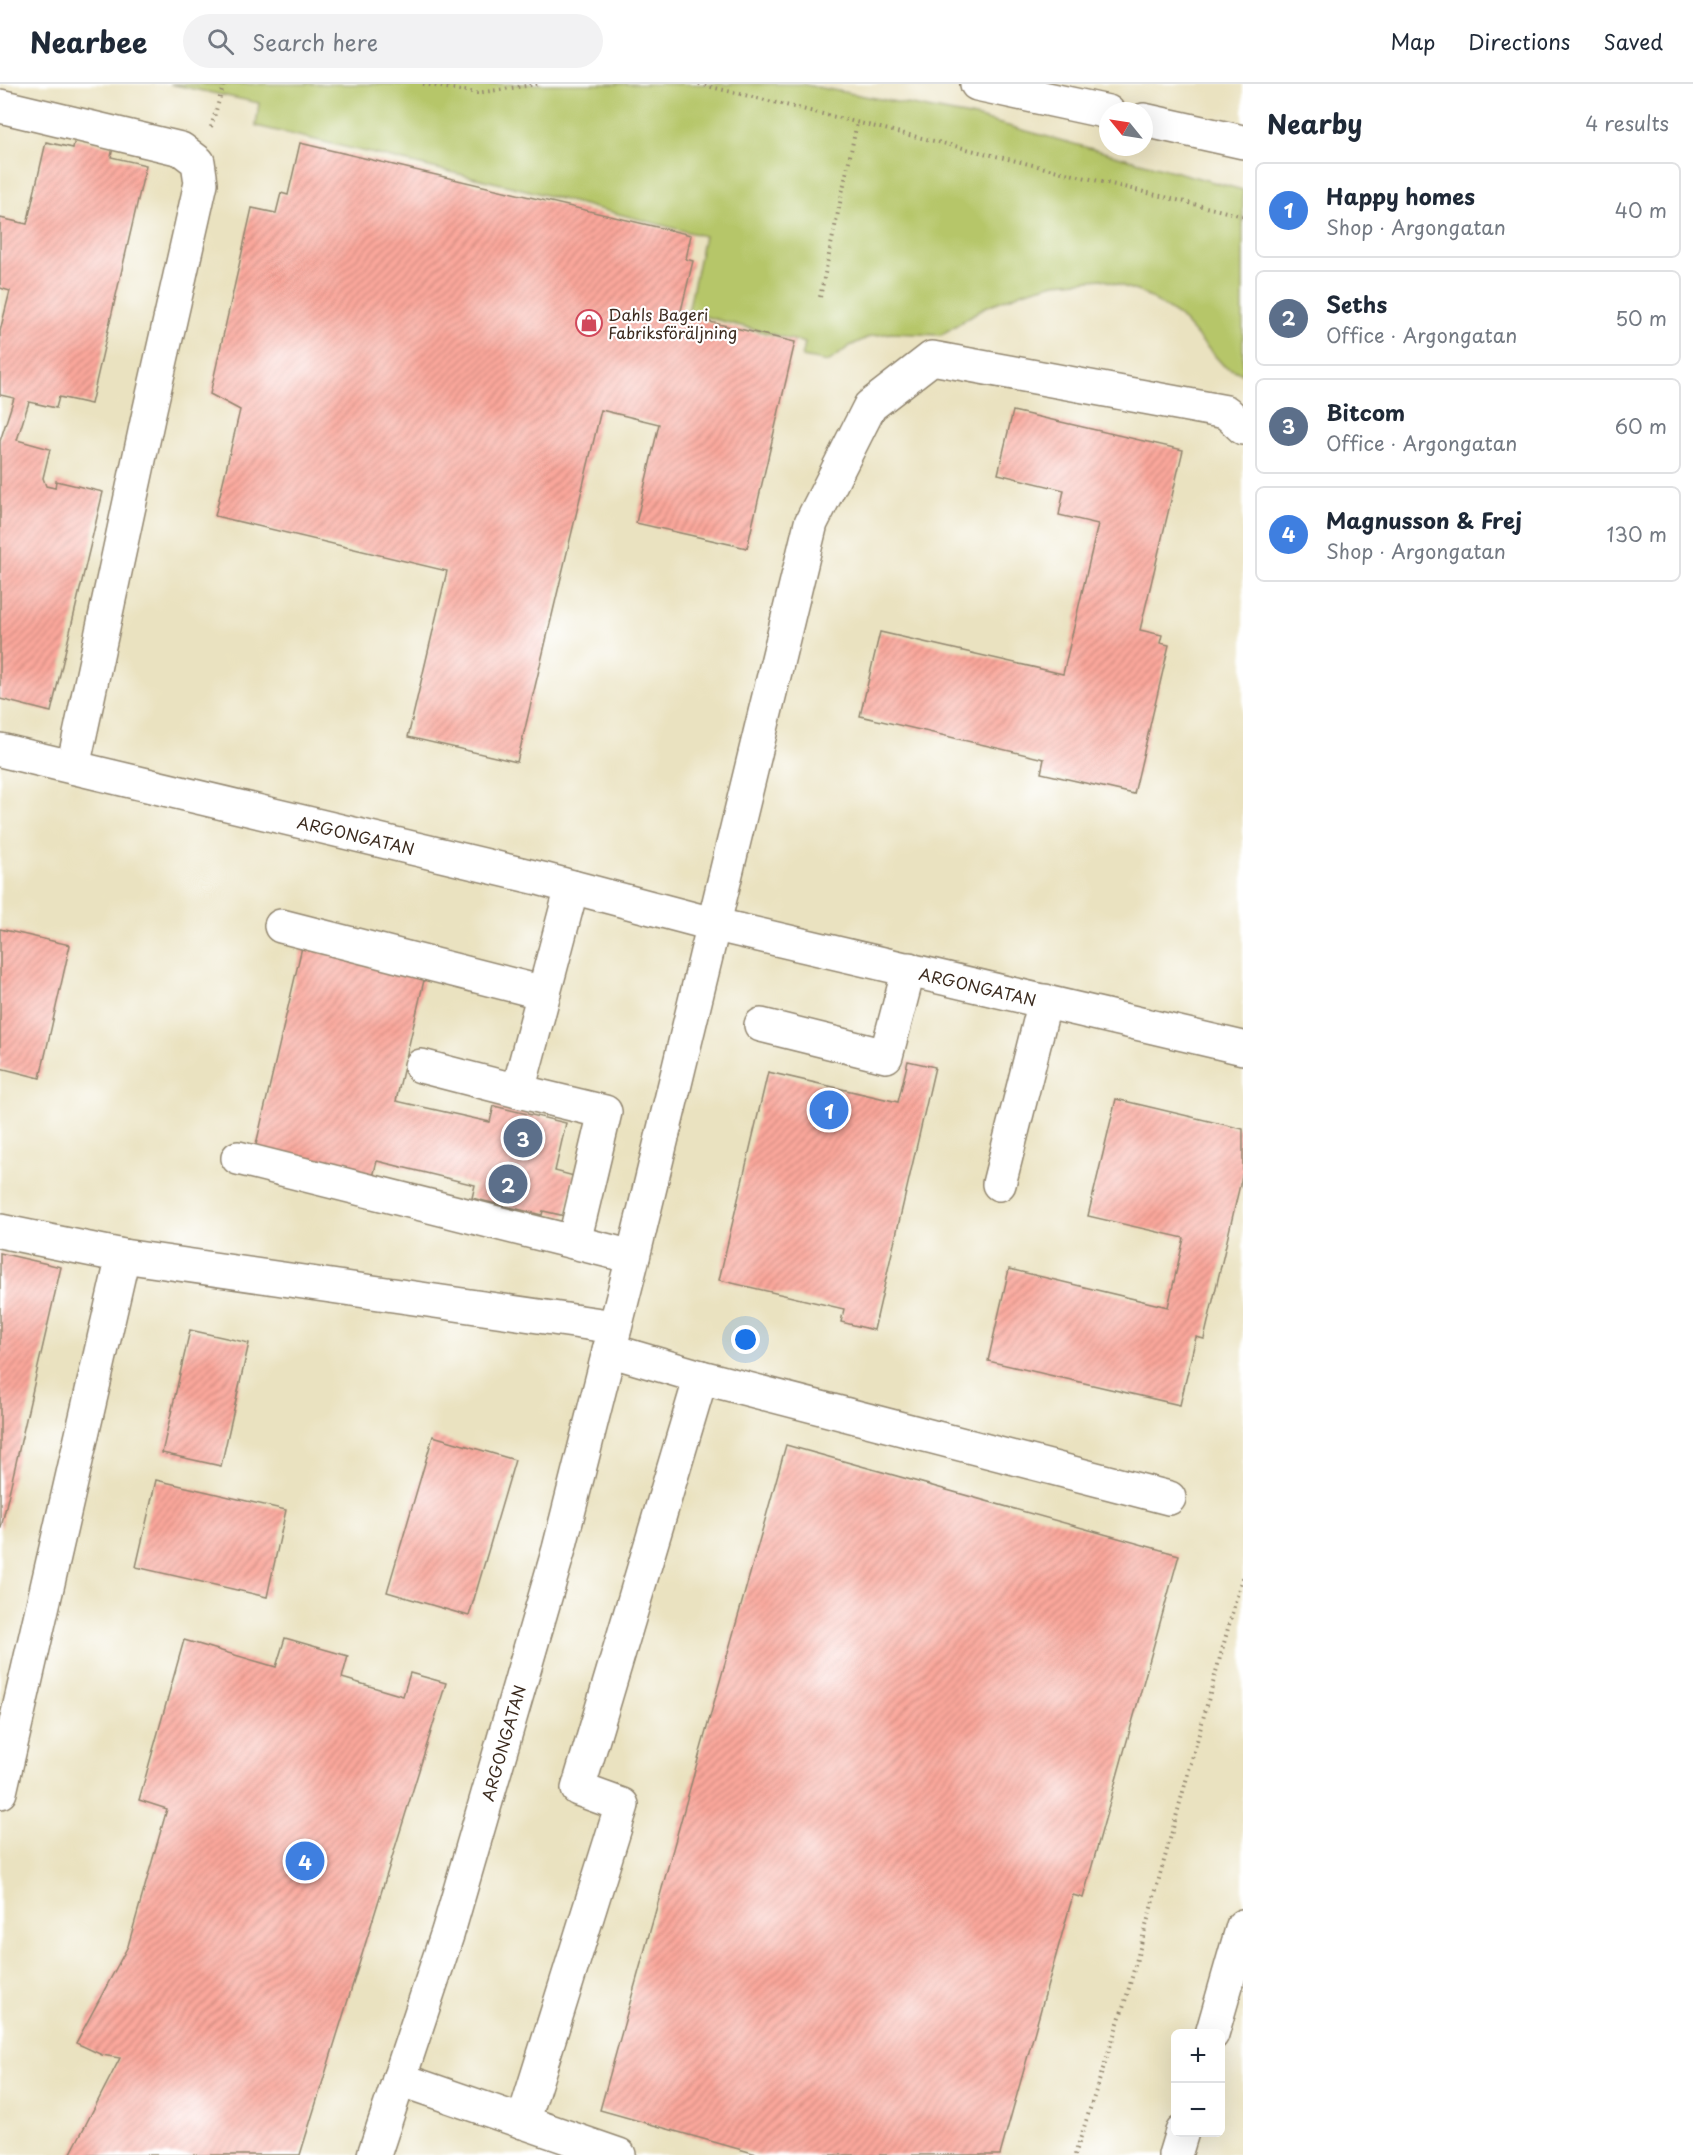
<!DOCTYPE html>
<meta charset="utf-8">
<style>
body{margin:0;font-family:"Playpen Sans",sans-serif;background:#f2f2f3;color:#1f2937}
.controls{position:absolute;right:18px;bottom:18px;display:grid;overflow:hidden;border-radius:9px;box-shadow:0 6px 24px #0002}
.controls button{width:54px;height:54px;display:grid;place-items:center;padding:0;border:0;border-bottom:2px solid #e0e1e3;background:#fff;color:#1f2937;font:30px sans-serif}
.compass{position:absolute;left:1099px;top:18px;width:54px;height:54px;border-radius:50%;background:#fff;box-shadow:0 6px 24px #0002;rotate:300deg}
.you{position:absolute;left:746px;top:1256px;width:21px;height:21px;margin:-15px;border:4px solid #fff;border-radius:50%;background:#1a73e8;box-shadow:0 0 0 9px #1a73e833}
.badge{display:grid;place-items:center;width:39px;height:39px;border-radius:50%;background:#0f766e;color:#fff;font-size:20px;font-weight:700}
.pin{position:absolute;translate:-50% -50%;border:3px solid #fff;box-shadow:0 2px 6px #0006}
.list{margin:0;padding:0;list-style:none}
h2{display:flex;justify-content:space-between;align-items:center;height:78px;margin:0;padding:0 24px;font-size:26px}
h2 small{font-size:20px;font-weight:400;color:#747a83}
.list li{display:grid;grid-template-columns:39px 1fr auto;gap:18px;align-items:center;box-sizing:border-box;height:96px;margin:0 12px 12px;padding:0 12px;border:2px solid #e0e1e3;border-radius:9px}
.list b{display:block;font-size:22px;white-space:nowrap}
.list p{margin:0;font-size:20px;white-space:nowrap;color:#747a83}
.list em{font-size:20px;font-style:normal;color:#747a83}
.icon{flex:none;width:33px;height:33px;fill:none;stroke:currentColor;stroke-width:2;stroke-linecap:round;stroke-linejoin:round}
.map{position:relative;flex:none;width:1243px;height:2071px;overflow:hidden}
header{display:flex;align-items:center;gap:36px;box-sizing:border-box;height:84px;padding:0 30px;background:#fff;border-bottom:2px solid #e0e1e3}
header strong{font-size:28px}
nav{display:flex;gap:33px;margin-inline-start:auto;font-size:21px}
.search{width:420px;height:54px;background:#f2f2f3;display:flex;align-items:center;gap:15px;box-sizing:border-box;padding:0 21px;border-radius:33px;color:#747a83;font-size:22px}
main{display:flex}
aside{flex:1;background:#fff}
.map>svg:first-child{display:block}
</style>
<header>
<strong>Nearbee</strong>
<div class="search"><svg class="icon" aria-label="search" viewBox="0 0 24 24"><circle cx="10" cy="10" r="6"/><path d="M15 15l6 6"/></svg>Search here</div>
<nav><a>Map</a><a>Directions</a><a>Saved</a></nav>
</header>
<main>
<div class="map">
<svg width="1243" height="2071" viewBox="0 0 1243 2071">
<defs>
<pattern id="building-hatch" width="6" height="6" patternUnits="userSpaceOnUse" patternTransform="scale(1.5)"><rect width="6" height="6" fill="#fba79b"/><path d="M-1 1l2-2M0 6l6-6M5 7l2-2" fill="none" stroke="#cc887e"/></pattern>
</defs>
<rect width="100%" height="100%" fill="#fff"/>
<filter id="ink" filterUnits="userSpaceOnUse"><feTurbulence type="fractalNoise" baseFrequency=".0167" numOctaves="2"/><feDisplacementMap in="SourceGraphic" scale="12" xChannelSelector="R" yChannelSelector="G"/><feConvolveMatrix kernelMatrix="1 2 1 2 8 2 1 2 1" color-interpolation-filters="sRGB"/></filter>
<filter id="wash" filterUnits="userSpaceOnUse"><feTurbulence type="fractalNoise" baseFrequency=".008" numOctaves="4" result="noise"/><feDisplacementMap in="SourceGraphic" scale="24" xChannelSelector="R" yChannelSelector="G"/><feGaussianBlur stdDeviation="1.35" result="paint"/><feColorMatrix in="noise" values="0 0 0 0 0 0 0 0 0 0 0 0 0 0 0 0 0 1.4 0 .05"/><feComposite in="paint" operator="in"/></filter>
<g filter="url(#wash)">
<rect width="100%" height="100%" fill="#eae2c0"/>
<path fill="#b6c669" stroke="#787844" stroke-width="1.5" d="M 170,0 L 801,0 L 975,33 L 1243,106 L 1243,290 L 1224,282 L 1179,232 L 1145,210 L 1102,195 L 1055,199 L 1026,207 L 983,224 L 941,251 L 891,249 L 871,252 L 850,262 L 828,278 L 802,273 L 805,259 L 688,228 L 704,152 L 518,104 L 256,42 L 259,19 Z"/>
<g id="blocks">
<path fill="url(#building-hatch)" d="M 75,55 L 113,63 L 111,73 L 146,81 L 91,320 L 59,313 L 56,324 L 29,318 L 17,356 L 50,365 L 43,394 L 46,402 L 55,404 L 56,397 L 103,408 L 51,628 L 0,615 L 0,357 L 14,314 L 0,311 L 0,247 L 10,207 L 0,204 L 0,134 L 27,140 L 46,58 L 73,64 Z
M 300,59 L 691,151 L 686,175 L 693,177 L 680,231 L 795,258 L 747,464 L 636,439 L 659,340 L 601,326 L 517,678 L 408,653 L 447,487 L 215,432 L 240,326 L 210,310 L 252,124 L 276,129 L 281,109 L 288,111 Z
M 1013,327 L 1183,366 L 1140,546 L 1162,551 L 1160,559 L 1169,561 L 1134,710 L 1041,689 L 1044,675 L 860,632 L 880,548 L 1063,590 L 1098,440 L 1059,431 L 1064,406 L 998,390 Z
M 0,845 L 70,861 L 40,994 L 0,984 Z
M 302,863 L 425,892 L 396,1017 L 490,1038 L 494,1022 L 566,1039 L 555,1087 L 574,1092 L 565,1132 L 543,1127 L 542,1131 L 472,1114 L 475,1101 L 377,1077 L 373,1093 L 255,1065 Z
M 908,977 L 935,983 L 874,1246 L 841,1238 L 844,1225 L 719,1196 L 768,988 L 898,1018 Z
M 1116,1015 L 1243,1045 L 1243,1088 L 1204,1255 L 1196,1253 L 1180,1321 L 988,1277 L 1009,1185 L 1168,1223 L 1184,1154 L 1088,1132 Z
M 0,1169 L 61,1183 L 1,1444 L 0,1444 Z
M 190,1246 L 249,1259 L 221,1382 L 162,1369 Z
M 433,1352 L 515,1376 L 469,1532 L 387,1508 Z
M 786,1361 L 1179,1471 L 1083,1814 L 1073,1811 L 1000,2071 L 760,2071 L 600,2026 Z
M 156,1396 L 286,1426 L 267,1513 L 136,1483 Z
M 285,1554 L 348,1572 L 342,1594 L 403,1612 L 410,1589 L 446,1599 L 300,2071 L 70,2071 L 120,1974 L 102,1971 L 76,1959 L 128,1862 L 167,1725 L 139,1716 L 184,1556 L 276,1583 Z"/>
</g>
</g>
<g filter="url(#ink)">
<use href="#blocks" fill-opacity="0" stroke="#92866f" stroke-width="1.5"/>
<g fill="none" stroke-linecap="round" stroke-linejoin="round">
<defs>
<g id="minor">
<path d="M 977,0 L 1108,28"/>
<path d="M 0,22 L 181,65 L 198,78 L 201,99 L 149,329 L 73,683"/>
<path d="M 1144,36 L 1243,58"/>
<path id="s1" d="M 0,666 L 542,795 L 712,840 L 1243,964"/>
<path d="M 281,842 L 544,909"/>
<path d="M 761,941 L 886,972 L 909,885"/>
<path d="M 421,982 L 518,1007 L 572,803"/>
<path d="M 518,1007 L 605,1028 L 574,1158"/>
<path d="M 238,1074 L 633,1173"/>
<path d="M 999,1100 L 1045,917"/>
<path d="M 0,1147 L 123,1172 L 615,1243"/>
<path d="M 609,1266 L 701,1293 L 1169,1414"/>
<path d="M 0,1708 L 123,1172"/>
<path d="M 1212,1950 L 1243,1842"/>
<path d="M 399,1995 L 619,2071"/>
<path d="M 523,2038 L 622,1721 L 578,1705 L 701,1293"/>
<path id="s2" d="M 374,2071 L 448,1848 L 559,1465 L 633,1173 L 811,439 L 870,322 L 932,274 L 1226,328 L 1243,344"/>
<path d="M 1175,2071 L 1182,2048"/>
</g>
</defs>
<use href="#minor" stroke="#92866f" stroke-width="36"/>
<path stroke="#92866f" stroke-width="4" stroke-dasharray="1.5 4.5" stroke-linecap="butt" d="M 423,0 L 477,9 L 539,0
M 699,0 L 1243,132
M 211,43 L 224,0
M 820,213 L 857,39
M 1075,2071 L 1127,1911 L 1243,1490"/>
<use href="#minor" stroke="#fff" stroke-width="33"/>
</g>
</g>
<defs>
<symbol id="shop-ring" viewBox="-11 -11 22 22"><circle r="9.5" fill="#fff" stroke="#d1495b" stroke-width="1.5"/><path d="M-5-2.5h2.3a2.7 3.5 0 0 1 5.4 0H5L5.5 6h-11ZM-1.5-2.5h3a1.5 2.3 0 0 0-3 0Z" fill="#d1495b"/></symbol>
</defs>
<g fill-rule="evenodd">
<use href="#shop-ring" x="574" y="224" width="30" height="30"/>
</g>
<g text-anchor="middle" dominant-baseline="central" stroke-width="4.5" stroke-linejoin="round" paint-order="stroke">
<g font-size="16" fill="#3b2a1e" stroke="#fff" text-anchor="start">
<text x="608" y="230">Dahls Bageri<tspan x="608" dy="18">Fabriksföräljning</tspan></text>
</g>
<g font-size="16" fill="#3b2a1e" stroke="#fff">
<text stroke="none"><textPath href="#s1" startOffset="366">ARGONGATAN</textPath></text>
<text stroke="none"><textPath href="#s1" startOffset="1006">ARGONGATAN</textPath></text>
<text stroke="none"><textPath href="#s2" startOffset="432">ARGONGATAN</textPath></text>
</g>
</g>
</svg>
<div class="controls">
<button>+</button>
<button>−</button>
</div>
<svg class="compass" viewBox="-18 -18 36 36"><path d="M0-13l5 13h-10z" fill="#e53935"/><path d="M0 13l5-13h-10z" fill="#747a83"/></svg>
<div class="you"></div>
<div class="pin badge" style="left:829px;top:1026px;background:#3f7fe0">1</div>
<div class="pin badge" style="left:508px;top:1100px;background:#5c6f8a">2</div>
<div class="pin badge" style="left:523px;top:1054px;background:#5c6f8a">3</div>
<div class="pin badge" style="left:305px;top:1777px;background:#3f7fe0">4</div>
</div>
<aside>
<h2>Nearby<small>4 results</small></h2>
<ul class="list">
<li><span class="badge" style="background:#3f7fe0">1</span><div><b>Happy homes</b><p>Shop · Argongatan</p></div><em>40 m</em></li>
<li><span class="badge" style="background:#5c6f8a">2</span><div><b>Seths</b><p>Office · Argongatan</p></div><em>50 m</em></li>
<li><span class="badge" style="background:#5c6f8a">3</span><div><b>Bitcom</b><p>Office · Argongatan</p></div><em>60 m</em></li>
<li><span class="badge" style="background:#3f7fe0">4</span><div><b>Magnusson &amp; Frej</b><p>Shop · Argongatan</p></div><em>130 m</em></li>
</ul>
</aside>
</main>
